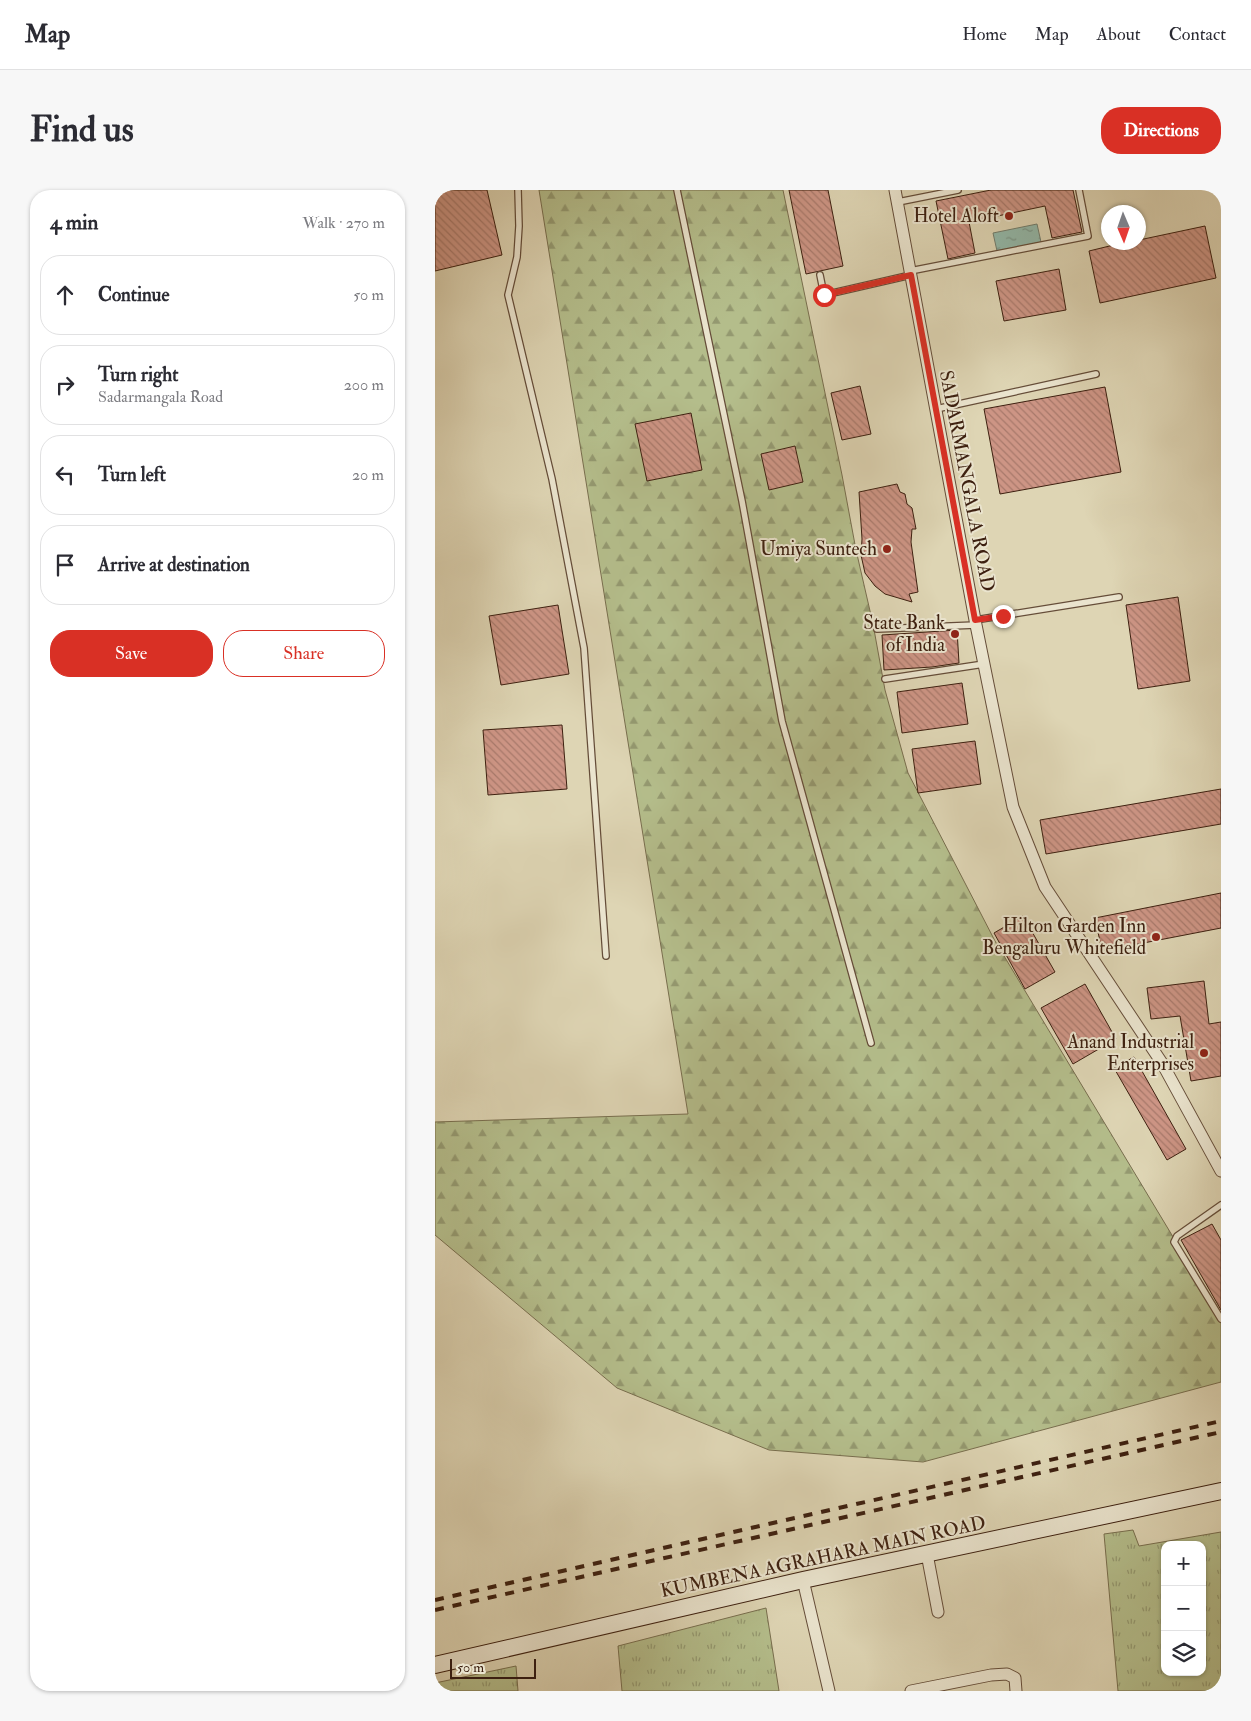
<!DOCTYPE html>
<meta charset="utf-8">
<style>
body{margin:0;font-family:"IM FELL Double Pica",serif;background:#f7f7f7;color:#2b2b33}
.controls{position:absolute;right:15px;bottom:15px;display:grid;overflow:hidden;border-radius:10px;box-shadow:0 1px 4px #0004}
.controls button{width:45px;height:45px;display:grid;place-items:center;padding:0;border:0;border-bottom:1px solid #e1e1e2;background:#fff;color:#2b2b33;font:25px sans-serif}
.compass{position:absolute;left:666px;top:15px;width:45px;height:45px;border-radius:50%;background:#fff;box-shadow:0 1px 4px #0004;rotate:178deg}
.scale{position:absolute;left:15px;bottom:12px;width:86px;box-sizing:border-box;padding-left:5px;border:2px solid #3d2010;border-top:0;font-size:14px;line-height:18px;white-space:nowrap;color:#3d2010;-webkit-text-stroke:4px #eae4ce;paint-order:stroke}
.stop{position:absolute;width:15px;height:15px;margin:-11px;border:4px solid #d93025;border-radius:50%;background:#fff}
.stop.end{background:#d93025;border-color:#fff;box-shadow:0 1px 5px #0008}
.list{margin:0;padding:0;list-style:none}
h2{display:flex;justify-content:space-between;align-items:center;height:65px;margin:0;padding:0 20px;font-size:21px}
h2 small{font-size:16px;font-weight:400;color:#7c7c81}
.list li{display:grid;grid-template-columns:32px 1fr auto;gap:15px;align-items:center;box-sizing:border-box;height:80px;margin:0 10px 10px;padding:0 10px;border:1px solid #e1e1e2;border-radius:20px}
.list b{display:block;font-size:19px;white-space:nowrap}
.list p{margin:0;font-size:16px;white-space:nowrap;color:#7c7c81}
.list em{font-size:16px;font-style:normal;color:#7c7c81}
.actions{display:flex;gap:10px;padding:15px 20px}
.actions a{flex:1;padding:11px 0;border:1px solid #d93025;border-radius:20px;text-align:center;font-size:18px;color:#d93025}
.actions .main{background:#d93025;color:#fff}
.icon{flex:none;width:28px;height:28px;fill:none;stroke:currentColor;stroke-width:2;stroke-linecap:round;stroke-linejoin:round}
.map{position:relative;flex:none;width:786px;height:1501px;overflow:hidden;border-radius:20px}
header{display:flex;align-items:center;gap:30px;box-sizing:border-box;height:70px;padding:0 25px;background:#fff;border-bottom:1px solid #e1e1e2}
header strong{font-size:24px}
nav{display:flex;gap:28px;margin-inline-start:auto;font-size:18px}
.intro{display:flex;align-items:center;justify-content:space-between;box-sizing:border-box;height:120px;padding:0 30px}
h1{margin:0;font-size:35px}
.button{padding:12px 22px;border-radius:20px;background:#d93025;color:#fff;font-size:18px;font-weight:700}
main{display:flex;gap:30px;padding:0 30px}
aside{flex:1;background:#fff;border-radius:20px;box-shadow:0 1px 4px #0004}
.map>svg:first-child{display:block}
</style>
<header>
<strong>Map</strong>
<nav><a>Home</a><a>Map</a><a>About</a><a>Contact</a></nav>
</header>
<div class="intro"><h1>Find us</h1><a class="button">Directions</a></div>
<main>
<aside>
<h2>4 min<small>Walk · 270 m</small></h2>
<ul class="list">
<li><svg class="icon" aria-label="ahead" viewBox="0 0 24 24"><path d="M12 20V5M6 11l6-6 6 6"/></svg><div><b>Continue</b></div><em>50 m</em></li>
<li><svg class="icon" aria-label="right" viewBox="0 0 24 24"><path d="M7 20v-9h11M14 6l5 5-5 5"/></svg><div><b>Turn right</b><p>Sadarmangala Road</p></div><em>200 m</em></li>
<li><svg class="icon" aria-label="left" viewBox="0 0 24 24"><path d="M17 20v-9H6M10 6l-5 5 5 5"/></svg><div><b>Turn left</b></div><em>20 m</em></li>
<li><svg class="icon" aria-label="arrive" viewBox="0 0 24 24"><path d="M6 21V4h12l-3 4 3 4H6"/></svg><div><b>Arrive at destination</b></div></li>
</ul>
<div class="actions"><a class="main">Save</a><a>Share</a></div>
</aside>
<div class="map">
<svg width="786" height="1501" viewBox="0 0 786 1501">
<defs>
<pattern id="grass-tufts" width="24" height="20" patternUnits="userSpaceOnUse" patternTransform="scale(1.25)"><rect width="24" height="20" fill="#b4bd8b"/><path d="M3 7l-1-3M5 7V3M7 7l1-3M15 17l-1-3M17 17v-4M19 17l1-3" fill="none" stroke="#949970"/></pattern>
<pattern id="forest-firs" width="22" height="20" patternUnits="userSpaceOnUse" patternTransform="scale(1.25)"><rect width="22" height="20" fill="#b4bd8b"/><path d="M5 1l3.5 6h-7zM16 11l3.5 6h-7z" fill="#949970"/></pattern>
<pattern id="water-ripples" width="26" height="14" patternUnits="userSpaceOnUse" patternTransform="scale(1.25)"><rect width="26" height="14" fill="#93b9aa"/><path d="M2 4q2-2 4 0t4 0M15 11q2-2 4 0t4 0" fill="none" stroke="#799689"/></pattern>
<pattern id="building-back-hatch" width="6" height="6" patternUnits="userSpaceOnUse" patternTransform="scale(1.25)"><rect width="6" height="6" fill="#cd9585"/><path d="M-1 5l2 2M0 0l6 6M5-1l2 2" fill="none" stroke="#a8796b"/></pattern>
</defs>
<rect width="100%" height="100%" fill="#ded5b4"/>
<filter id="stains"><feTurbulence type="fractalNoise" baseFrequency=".004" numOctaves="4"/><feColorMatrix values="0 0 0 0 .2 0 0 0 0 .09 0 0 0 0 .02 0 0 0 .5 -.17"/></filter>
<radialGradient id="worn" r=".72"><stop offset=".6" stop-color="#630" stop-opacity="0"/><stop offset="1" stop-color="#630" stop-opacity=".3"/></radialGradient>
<path fill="url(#grass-tufts)" stroke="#786e4e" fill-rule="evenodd" d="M 698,1340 L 704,1356 L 786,1342 L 786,1501 L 683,1501 L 669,1344 ZM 730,1355 L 767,1355 L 767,1482 L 730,1482 Z
M 331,1418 L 344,1501 L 187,1501 L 183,1456 Z
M 81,1476 L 83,1501 L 0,1501 L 0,1493 Z"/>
<path fill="url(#forest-firs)" stroke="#786e4e" d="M 104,0 L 348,0 L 407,285 L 421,360 L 438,434 L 450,500 L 473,583 L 560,751 L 773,1105 L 786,1122 L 786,1192 L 488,1272 L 334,1260 L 182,1198 L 0,1045 L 0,932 L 253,924 Z"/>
<path fill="url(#water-ripples)" stroke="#717c6c" d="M 602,34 L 606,52 L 562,61 L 558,43 Z"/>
<path fill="url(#building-back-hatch)" stroke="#3d2010" d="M 0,0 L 52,0 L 67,65 L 0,81 Z
M 354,0 L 393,0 L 408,76 L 371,84 Z
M 556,0 L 638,0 L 647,42 L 617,48 L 610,16 L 534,32 L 540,63 L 513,69 L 501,11 Z
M 770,36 L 781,88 L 665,113 L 654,61 L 691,52 L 704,52 L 704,50 Z
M 624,79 L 631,120 L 569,131 L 561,91 Z
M 425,196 L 436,244 L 407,250 L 396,203 Z
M 670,197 L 686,282 L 565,304 L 549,219 Z
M 256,223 L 267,280 L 212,291 L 200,234 Z
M 360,256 L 368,292 L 334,300 L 326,264 Z
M 462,294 L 465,302 L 470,304 L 472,314 L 477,318 L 481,339 L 477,339 L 476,352 L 483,402 L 474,404 L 477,412 L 450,404 L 440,396 L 430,383 L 426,365 L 427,349 L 424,302 Z
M 743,407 L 755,491 L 703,499 L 691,415 Z
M 123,415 L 134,484 L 66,495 L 54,426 Z
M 522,440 L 524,473 L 497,477 L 449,480 L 447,445 Z
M 527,493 L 533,534 L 467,543 L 462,502 Z
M 127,535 L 132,599 L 53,605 L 48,540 Z
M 540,551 L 546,594 L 483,603 L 477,559 Z
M 786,599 L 786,634 L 611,664 L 605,630 Z
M 786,703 L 786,738 L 667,761 L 660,728 Z
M 588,726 L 620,782 L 590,799 L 559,743 Z
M 769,791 L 774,834 L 786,832 L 786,886 L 756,891 L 745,826 L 716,829 L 712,798 Z
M 650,794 L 681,849 L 638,874 L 606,818 Z
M 699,867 L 751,959 L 732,970 L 679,878 Z
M 777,1034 L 786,1050 L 786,1120 L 746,1050 Z"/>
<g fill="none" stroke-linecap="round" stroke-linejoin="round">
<defs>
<path id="lane" d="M 83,0 L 84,36 L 82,67 L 73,105 L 117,289 L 149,458 L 171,766
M 242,0 L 307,311 L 347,531 L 436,853
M 463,12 L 523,0
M 475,81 L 653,46 L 644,0
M 385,85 L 389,105 L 476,85
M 501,219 L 661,184
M 540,430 L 684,407
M 442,439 L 541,435
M 450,489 L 549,474
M 786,1015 L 742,1046 L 739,1052 L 786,1129"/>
<path id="street" d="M 460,0 L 540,430 L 578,617 L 610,697 L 727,873 L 786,981
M 492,1364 L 503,1422
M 368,1390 L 394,1501
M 476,1501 L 556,1485 L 572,1484 L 580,1488 L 581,1501"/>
<path id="secondary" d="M 0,1475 L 368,1390 L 786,1301"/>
</defs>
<use href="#lane" stroke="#654d39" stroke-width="8"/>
<use href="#street" stroke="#654d39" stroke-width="13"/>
<use href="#secondary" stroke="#3d2010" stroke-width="18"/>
<use href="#lane" stroke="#eae4ce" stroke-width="5.5"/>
<use href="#street" stroke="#eae4ce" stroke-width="11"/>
<use href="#secondary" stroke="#eae4ce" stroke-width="16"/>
<path stroke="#3d2010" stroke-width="4" stroke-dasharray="9 9" stroke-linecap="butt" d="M 0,1410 L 786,1231
M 0,1420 L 786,1242"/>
</g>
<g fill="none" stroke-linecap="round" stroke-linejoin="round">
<path stroke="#d93025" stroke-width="6" d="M 389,105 L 476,85 L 540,430 L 568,426"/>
</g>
<g fill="#8f2418" stroke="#eae4ce" stroke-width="2">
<circle cx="574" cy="26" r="5"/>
<circle cx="452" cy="359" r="5"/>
<circle cx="520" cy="444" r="5"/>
<circle cx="721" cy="747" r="5"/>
<circle cx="769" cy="863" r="5"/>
</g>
<g text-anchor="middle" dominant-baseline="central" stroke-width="4" stroke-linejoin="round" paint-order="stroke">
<g font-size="19" fill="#3d2010" stroke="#eae4ce" text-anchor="end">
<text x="564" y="26">Hotel Aloft</text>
<text x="442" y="359">Umiya Suntech</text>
<text x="510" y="433">State Bank<tspan x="510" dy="22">of India</tspan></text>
<text x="711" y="736">Hilton Garden Inn<tspan x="711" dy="22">Bengaluru Whitefield</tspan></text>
<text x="759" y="852">Anand Industrial<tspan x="759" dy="22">Enterprises</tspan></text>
</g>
<g font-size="19" fill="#3d2010" stroke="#eae4ce">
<text transform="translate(532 291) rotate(79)">SADARMANGALA ROAD</text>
<text transform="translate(388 1367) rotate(-12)">KUMBENA AGRAHARA MAIN ROAD</text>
</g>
</g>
<rect width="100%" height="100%" filter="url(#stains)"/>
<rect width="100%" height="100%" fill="url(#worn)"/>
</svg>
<div class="controls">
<button>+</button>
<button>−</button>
<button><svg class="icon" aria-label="layers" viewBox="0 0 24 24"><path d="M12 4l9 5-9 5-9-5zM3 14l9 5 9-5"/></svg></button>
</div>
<svg class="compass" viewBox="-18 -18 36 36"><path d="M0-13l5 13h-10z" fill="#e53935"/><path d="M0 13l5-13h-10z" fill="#7c7c81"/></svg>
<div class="scale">50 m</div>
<div class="stop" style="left:389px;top:105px"></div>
<div class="stop end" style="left:568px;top:426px"></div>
</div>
</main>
